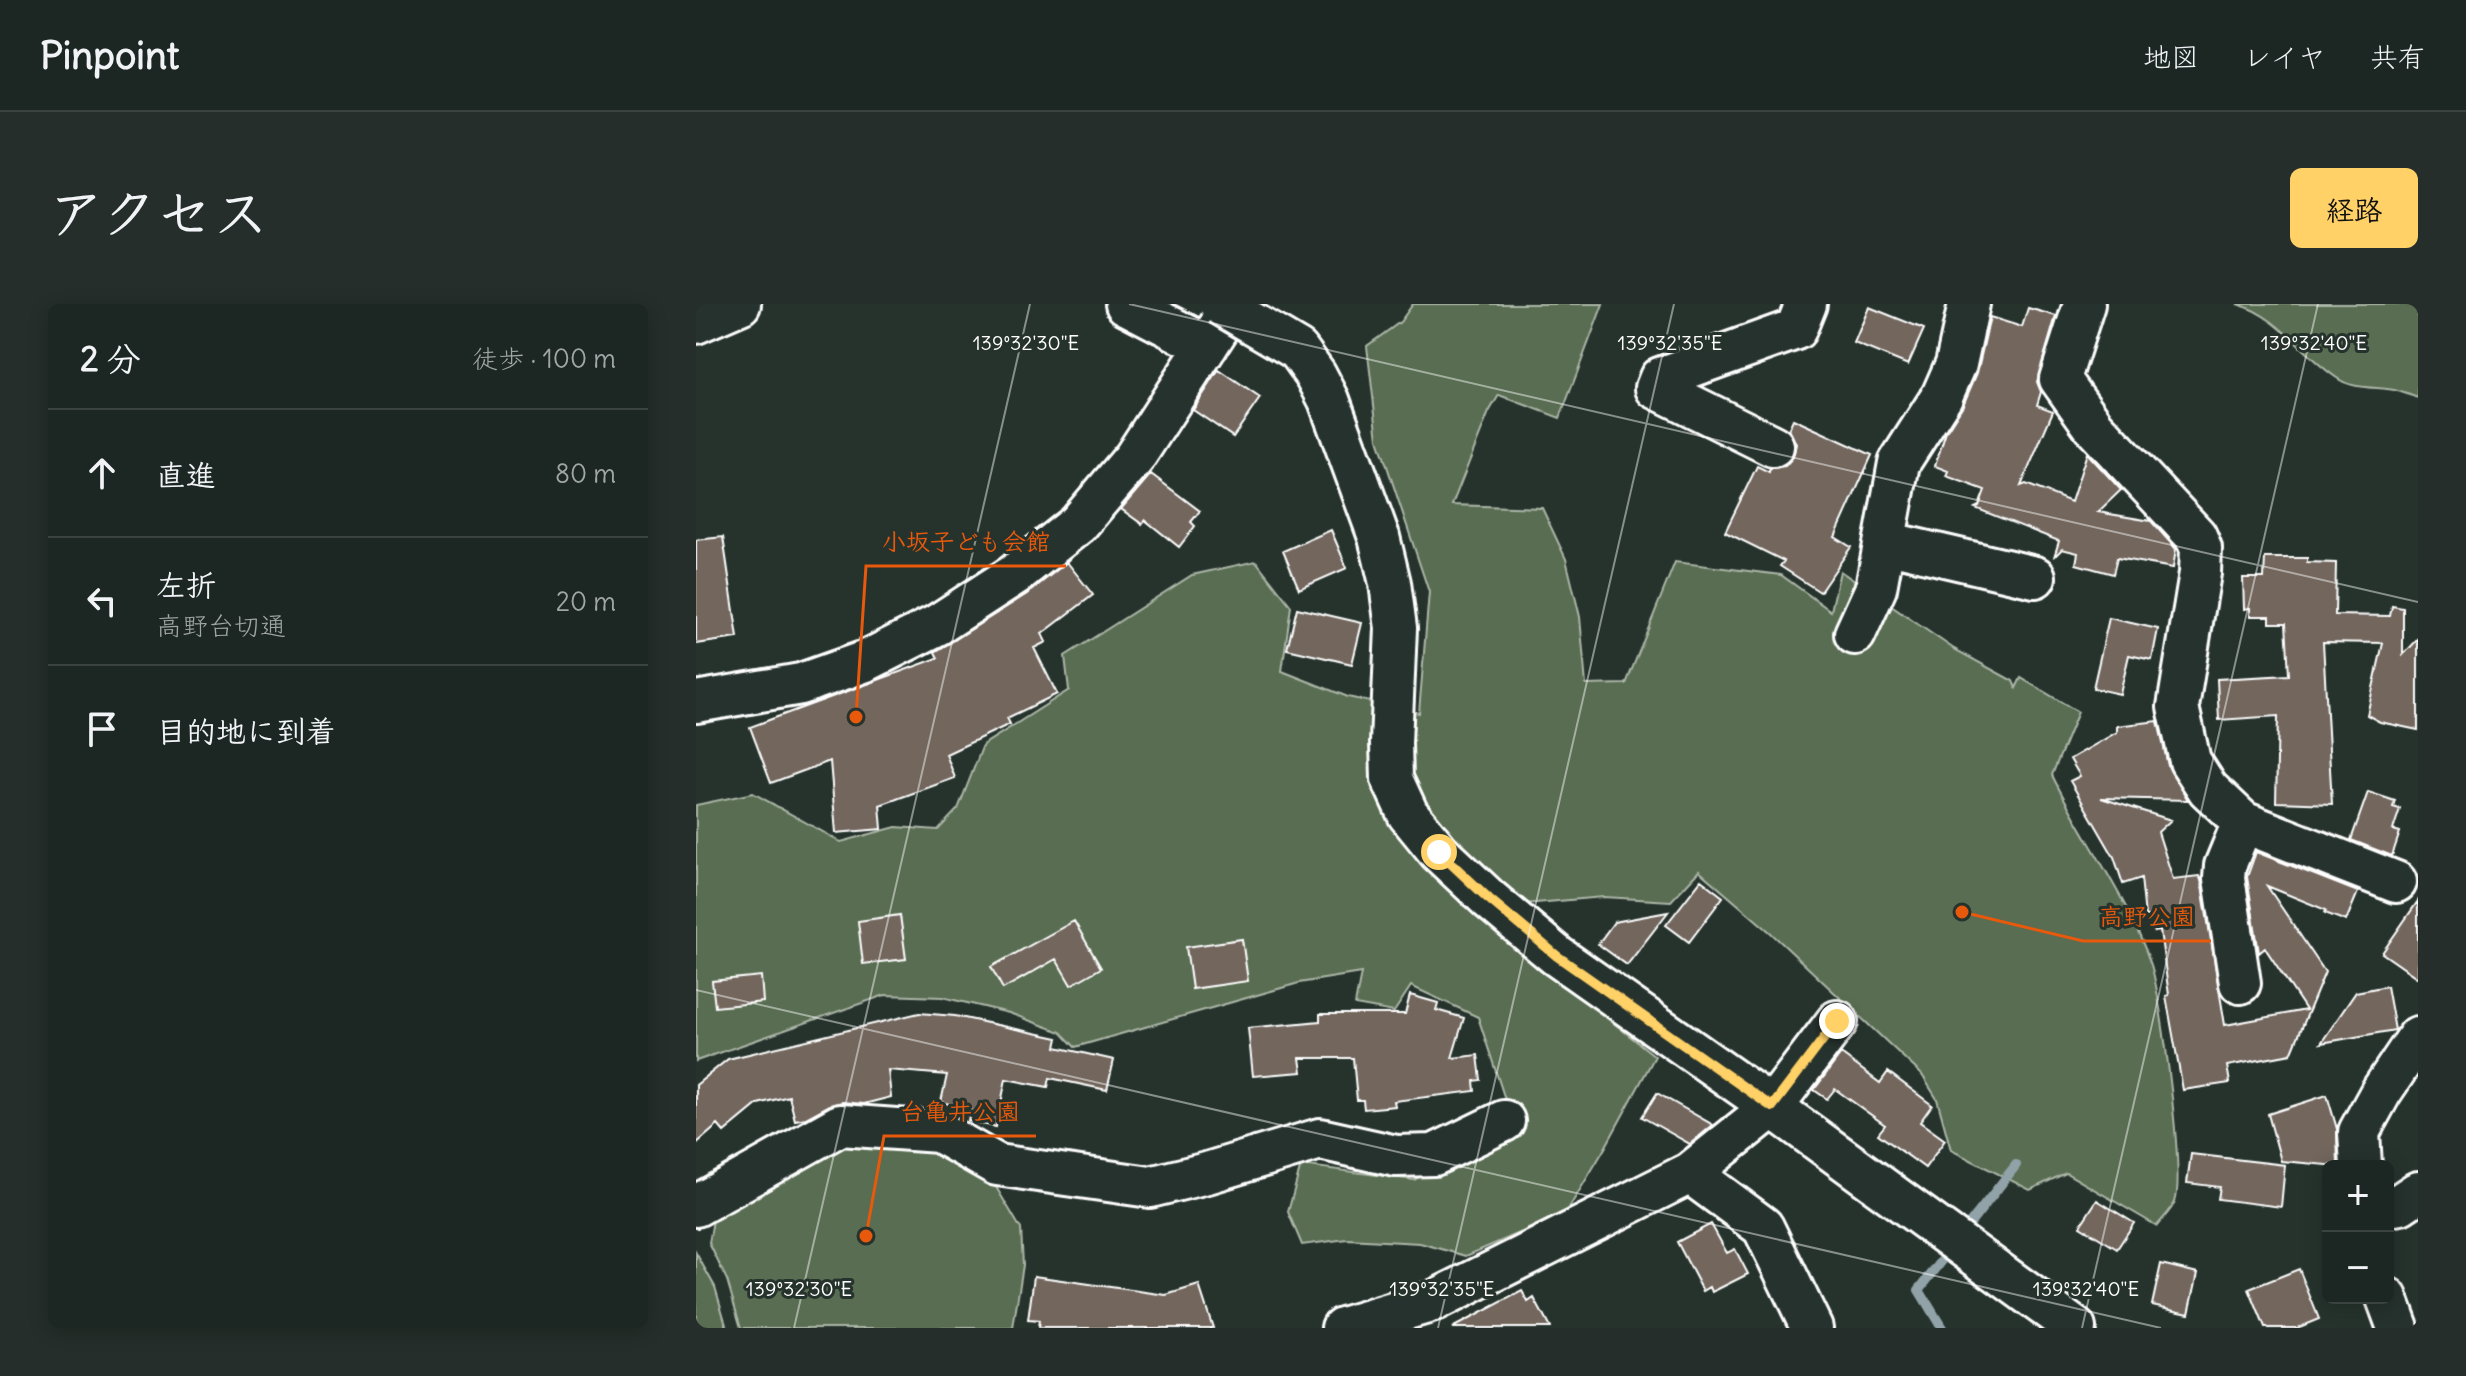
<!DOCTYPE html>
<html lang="ja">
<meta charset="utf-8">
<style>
body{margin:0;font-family:Delius,"Klee One",sans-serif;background:#252e2a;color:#f1f3f6}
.controls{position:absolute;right:24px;bottom:24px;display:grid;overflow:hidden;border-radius:12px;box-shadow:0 4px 20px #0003}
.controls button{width:72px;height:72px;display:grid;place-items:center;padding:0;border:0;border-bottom:2px solid #3a4340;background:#1c2622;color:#f1f3f6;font:40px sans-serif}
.stop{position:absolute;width:24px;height:24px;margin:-18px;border:6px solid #ffd166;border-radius:50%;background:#fff}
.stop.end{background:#ffd166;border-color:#fff;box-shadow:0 2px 8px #0008}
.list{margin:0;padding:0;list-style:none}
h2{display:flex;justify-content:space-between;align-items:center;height:104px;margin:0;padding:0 32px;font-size:34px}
h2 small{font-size:26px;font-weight:400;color:#a0a5a5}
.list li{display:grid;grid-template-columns:52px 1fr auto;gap:24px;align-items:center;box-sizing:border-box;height:128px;padding:0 32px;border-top:2px solid #3a4340}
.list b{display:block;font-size:30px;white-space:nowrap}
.list p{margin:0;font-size:26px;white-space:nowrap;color:#a0a5a5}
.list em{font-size:26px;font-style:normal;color:#a0a5a5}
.icon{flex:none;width:44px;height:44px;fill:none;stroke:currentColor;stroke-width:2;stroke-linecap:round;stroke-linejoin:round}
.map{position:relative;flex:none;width:1722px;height:1024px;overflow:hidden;border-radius:12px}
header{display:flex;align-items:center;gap:48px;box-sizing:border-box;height:112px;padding:0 40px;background:#1c2622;border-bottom:2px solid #3a4340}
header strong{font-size:38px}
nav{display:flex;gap:44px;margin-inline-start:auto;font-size:28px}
.intro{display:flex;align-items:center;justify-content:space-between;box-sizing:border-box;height:192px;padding:0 48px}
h1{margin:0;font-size:56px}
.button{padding:20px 36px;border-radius:12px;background:#ffd166;color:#111;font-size:28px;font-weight:700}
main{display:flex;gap:48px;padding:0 48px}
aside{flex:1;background:#1c2622;border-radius:12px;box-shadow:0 4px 20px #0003}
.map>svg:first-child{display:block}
</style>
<header>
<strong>Pinpoint</strong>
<nav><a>地図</a><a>レイヤ</a><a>共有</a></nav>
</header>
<div class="intro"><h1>アクセス</h1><a class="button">経路</a></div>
<main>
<aside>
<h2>2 分<small>徒歩 · 100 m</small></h2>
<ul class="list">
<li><svg class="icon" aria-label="ahead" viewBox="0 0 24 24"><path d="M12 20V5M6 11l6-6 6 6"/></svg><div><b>直進</b></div><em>80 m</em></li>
<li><svg class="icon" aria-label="left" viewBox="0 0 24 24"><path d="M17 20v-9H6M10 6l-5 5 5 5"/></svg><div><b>左折</b><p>高野台切通</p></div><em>20 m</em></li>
<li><svg class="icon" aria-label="arrive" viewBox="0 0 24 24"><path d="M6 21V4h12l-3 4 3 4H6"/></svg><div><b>目的地に到着</b></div></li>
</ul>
</aside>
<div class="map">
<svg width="1722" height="1024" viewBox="0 0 1722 1024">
<rect width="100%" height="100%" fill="#26332d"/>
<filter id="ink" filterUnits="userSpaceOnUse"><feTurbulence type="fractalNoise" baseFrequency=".0125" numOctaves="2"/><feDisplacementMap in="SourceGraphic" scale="16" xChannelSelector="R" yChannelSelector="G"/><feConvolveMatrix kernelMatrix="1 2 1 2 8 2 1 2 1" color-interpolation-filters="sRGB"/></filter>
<g filter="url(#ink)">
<path fill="#596d51" stroke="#acb6a8" stroke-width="2" d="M 717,0 L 907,0 L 864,114 L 803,91 L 793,108 L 756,201 L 846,204 L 870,255 L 884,313 L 890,381 L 930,380 L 979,258 L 1085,271 L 1135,307 L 1144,267 L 1258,345 L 1317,377 L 1320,384 L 1325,374 L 1382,408 L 1356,471 C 1387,535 1432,593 1455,661 C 1465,691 1489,872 1479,898 C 1476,906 1466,915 1461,922 L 1370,869 L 1334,886 L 1255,846 L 1241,795 L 1226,771 L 1074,628 L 1003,567 L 975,597 L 908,593 L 828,600 L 812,635 L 959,752 L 909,844 L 870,909 L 770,952 L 724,939 L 651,935 L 606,941 L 592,908 L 605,861 L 718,876 L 818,823 L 782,713 L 715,682 L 698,708 L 659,701 L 665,669 L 603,679 L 379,743 L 365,728 L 313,709 L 246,693 L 189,691 L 0,757 L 0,501 L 57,489 L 145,538 L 200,523 L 242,526 L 262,505 L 287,441 L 373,386 L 369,352 L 496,271 L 560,257 L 595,302 L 586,367 L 652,393 L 723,409 L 733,288 L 682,135 L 671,42 L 704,18 Z
M 1541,0 L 1722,0 L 1722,94 C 1714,91 1706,88 1698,86 C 1682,83 1658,85 1644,76 C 1607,53 1584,12 1541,0 Z
M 149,836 L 238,843 L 294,873 L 325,925 L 327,961 L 317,1024 L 45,1024 L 31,976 L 13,939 L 19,905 Z
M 0,949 L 19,983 L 31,1024 L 0,1024 Z"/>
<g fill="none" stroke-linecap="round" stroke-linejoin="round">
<path stroke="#91a3a8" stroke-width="10" d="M 1265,931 L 1320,861
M 1246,1024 L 1223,986 L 1256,944"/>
</g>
<path fill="#72665d" stroke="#fff" stroke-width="2" d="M 1173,3 L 1228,25 L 1212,61 L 1158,39 Z
M 1332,4 L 1360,12 L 1341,78 L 1345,88 L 1341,101 L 1357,107 L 1325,182 L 1330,180 L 1375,198 L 1391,149 L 1425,186 L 1402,208 L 1455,217 L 1480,245 L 1477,264 L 1421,254 L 1417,270 L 1380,260 L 1382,249 L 1366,245 L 1358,253 L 1363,237 L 1279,204 L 1283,202 L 1289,186 L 1250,172 L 1252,167 L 1239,162 L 1250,128 L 1267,101 L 1281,69 L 1294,13 L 1326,23 Z
M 523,66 L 564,94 L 537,133 L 497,106 Z
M 1097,115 L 1176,151 L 1139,233 L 1155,243 L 1124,288 L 1084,262 L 1088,257 L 1029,228 L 1061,162 L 1073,168 L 1074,164 L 1089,162 L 1097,153 L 1100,140 L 1092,126 Z
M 455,170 L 504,207 L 495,218 L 499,222 L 483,243 L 449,216 L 446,220 L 425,205 Z
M 635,226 L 651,264 L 603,285 L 587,247 Z
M 27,233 L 42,334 L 0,340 L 0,236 Z
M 1569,254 L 1611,254 L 1611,258 L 1640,259 L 1639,311 L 1694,312 L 1696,302 L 1707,304 L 1707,351 L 1722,335 L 1722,426 L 1684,418 L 1671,411 L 1687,339 L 1627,338 L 1636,500 L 1580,498 L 1582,412 L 1523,416 L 1521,375 L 1593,371 L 1590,319 L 1574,319 L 1574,312 L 1554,312 L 1554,304 L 1548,305 L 1547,274 L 1568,274 Z
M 371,258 L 397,291 L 346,330 L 350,338 L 338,344 L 361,390 L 311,414 L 314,420 L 250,450 L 259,474 L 184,501 L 186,525 L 140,529 L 134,457 L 75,479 L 54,423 L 242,354 L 239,348 L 331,290 Z
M 601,304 L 666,319 L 656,360 L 591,345 Z
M 1413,314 L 1462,325 L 1456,356 L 1433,351 L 1424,390 L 1397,384 Z
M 1462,417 L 1472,462 L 1492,496 L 1405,494 L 1475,516 L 1462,528 L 1477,575 L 1503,572 L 1505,576 L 1529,721 L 1610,706 L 1569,644 L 1563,649 L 1551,573 L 1560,548 L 1662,588 L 1650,617 L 1629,609 L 1630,606 L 1571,582 L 1629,668 L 1595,750 L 1531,762 L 1534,779 L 1487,786 L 1470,692 L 1473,691 L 1464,627 L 1458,628 L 1456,612 L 1449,612 L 1445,574 L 1427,580 L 1418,553 L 1374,477 L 1384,472 L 1374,455 L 1421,428 L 1421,422 Z
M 1672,488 L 1699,497 L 1697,503 L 1704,505 L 1697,526 L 1704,528 L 1696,552 L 1655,536 Z
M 1005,576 L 1027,593 L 993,638 L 970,621 Z
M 1722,597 L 1722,674 L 1686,649 Z
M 972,608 L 931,661 L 902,640 L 918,618 Z
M 204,611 L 210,655 L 167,660 L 162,617 Z
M 378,617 L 405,664 L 375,681 L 360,655 L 307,685 L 295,663 Z
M 546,635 L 552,677 L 496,685 L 490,643 Z
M 65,672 L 67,698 L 19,703 L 16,677 Z
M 1691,682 L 1699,726 L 1625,739 L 1660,688 Z
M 714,691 L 742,699 L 740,706 L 768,714 L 756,754 L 782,751 L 785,776 L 778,777 L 779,787 L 698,797 L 699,802 L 668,805 L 667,796 L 661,796 L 657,754 L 604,754 L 606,768 L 557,772 L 552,724 L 624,717 L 624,710 L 709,710 Z
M 223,709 L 259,712 L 362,734 L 360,743 L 418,756 L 411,786 L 354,774 L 352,783 L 310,775 L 300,823 L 272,817 L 274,805 L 245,798 L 251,771 L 192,766 L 195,793 L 168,800 L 146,798 L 134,801 L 110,814 L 99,816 L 93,792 L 62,800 L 28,828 L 22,821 L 0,840 L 0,781 L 32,755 Z
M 1145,750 L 1184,779 L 1192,768 L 1236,801 L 1224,818 L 1249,836 L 1229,864 L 1182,830 L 1189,821 L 1139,785 L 1131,795 L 1118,786 Z
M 961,789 L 1017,821 L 994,840 L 946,813 Z
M 1631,791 L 1641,825 L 1642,862 L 1585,857 L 1572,810 Z
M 1495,850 L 1589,861 L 1585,903 L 1522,895 L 1524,883 L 1491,879 Z
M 1401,896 L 1438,919 L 1421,945 L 1384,922 Z
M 1015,920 L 1031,949 L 1039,945 L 1052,970 L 1016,988 L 1014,983 L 1007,987 L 981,938 Z
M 1465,960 L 1502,969 L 1493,1009 L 1456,1001 Z
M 1603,965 L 1623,1015 L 1601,1024 L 1569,1024 L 1553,985 Z
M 338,972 L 470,991 L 503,981 L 517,1024 L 342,1024 L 343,1017 L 332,1016 Z
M 826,987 L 832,998 L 838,994 L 854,1024 L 756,1024 Z"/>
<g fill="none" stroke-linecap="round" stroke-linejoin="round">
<defs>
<path id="minor" d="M 430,0 L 511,42
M 1388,0 L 1364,75 L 1399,124 L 1500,232 L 1505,244 L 1504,269 L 1482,403 L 1494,457 L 1512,485 L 1547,518 L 1700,578
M 0,19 L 44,0
M 1077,142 L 960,84 L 964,74 L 1100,25 L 1110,0
M 683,233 L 694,279 L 700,324 L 695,439 L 696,475 L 712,510 L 743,548 L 793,595 L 861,652 L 1076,803 L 1379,1024
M 1189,238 L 1339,273
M 1159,330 L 1180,284 L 1203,159 L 1246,92 L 1260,60 L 1273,0
M 0,398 L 105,380 L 170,357 L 241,321 L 318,271 L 382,220 L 438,154 L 538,0
M 1544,679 L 1528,574 L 1529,562 L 1547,518
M 1665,862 L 1663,828 L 1685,788 L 1722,733
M 994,869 L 1067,923 L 1116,1024
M 0,902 L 144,821 L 243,828 L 301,861 L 454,883 L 511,869 L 624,835 L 700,852 L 738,851 L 808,817
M 1692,902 L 1704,900 L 1722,888
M 1691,994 L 1702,1024
M 646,1024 L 738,997 L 994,869 L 1076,803 L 1141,717"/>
</defs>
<use href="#minor" stroke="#fff" stroke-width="46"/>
<use href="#minor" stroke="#26332d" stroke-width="40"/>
<defs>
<path id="minor-bridge" d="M 524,0 L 602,46 L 620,71 L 633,96 L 683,233"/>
</defs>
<use href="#minor-bridge" stroke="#fff" stroke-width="46" stroke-linecap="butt"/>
<use href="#minor-bridge" stroke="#26332d" stroke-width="40"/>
</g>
</g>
<g fill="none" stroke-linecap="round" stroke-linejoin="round" filter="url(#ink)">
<path stroke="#ffd166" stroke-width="10" d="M 743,548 L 793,595 L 861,652 L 1076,803 L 1141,717"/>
</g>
<path fill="none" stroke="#fff" stroke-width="2" stroke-opacity="0.45" d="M 433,0 L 1722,298M 0,686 L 1465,1024M 98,1024 L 334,0M 742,1024 L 978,0M 1386,1024 L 1622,0"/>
<g font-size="20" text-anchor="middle" fill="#fff" stroke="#26332d" stroke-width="6" stroke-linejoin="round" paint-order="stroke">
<text x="330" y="46">139°32'30"E</text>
<text x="974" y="46">139°32'35"E</text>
<text x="1618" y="46">139°32'40"E</text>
<text x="103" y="992">139°32'30"E</text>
<text x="746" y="992">139°32'35"E</text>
<text x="1390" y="992">139°32'40"E</text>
</g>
<path fill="none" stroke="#e8590c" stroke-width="3" d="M160 413L170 262H370M1266 608L1387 637H1515M170 932L188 832H340"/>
<g fill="#e8590c" stroke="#26332d" stroke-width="3">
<circle cx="160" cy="413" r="8"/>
<circle cx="1266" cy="608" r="8"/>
<circle cx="170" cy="932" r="8"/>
</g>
<g font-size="24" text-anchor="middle" font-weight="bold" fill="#e8590c" stroke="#26332d" stroke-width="6" stroke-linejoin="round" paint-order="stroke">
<text x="270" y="246">小坂子ども会館</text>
<text x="1451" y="621">高野公園</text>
<text x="264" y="816">台亀井公園</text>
</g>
</svg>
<div class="controls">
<button>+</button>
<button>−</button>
</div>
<div class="stop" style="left:743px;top:548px"></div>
<div class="stop end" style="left:1141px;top:717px"></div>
</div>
</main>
